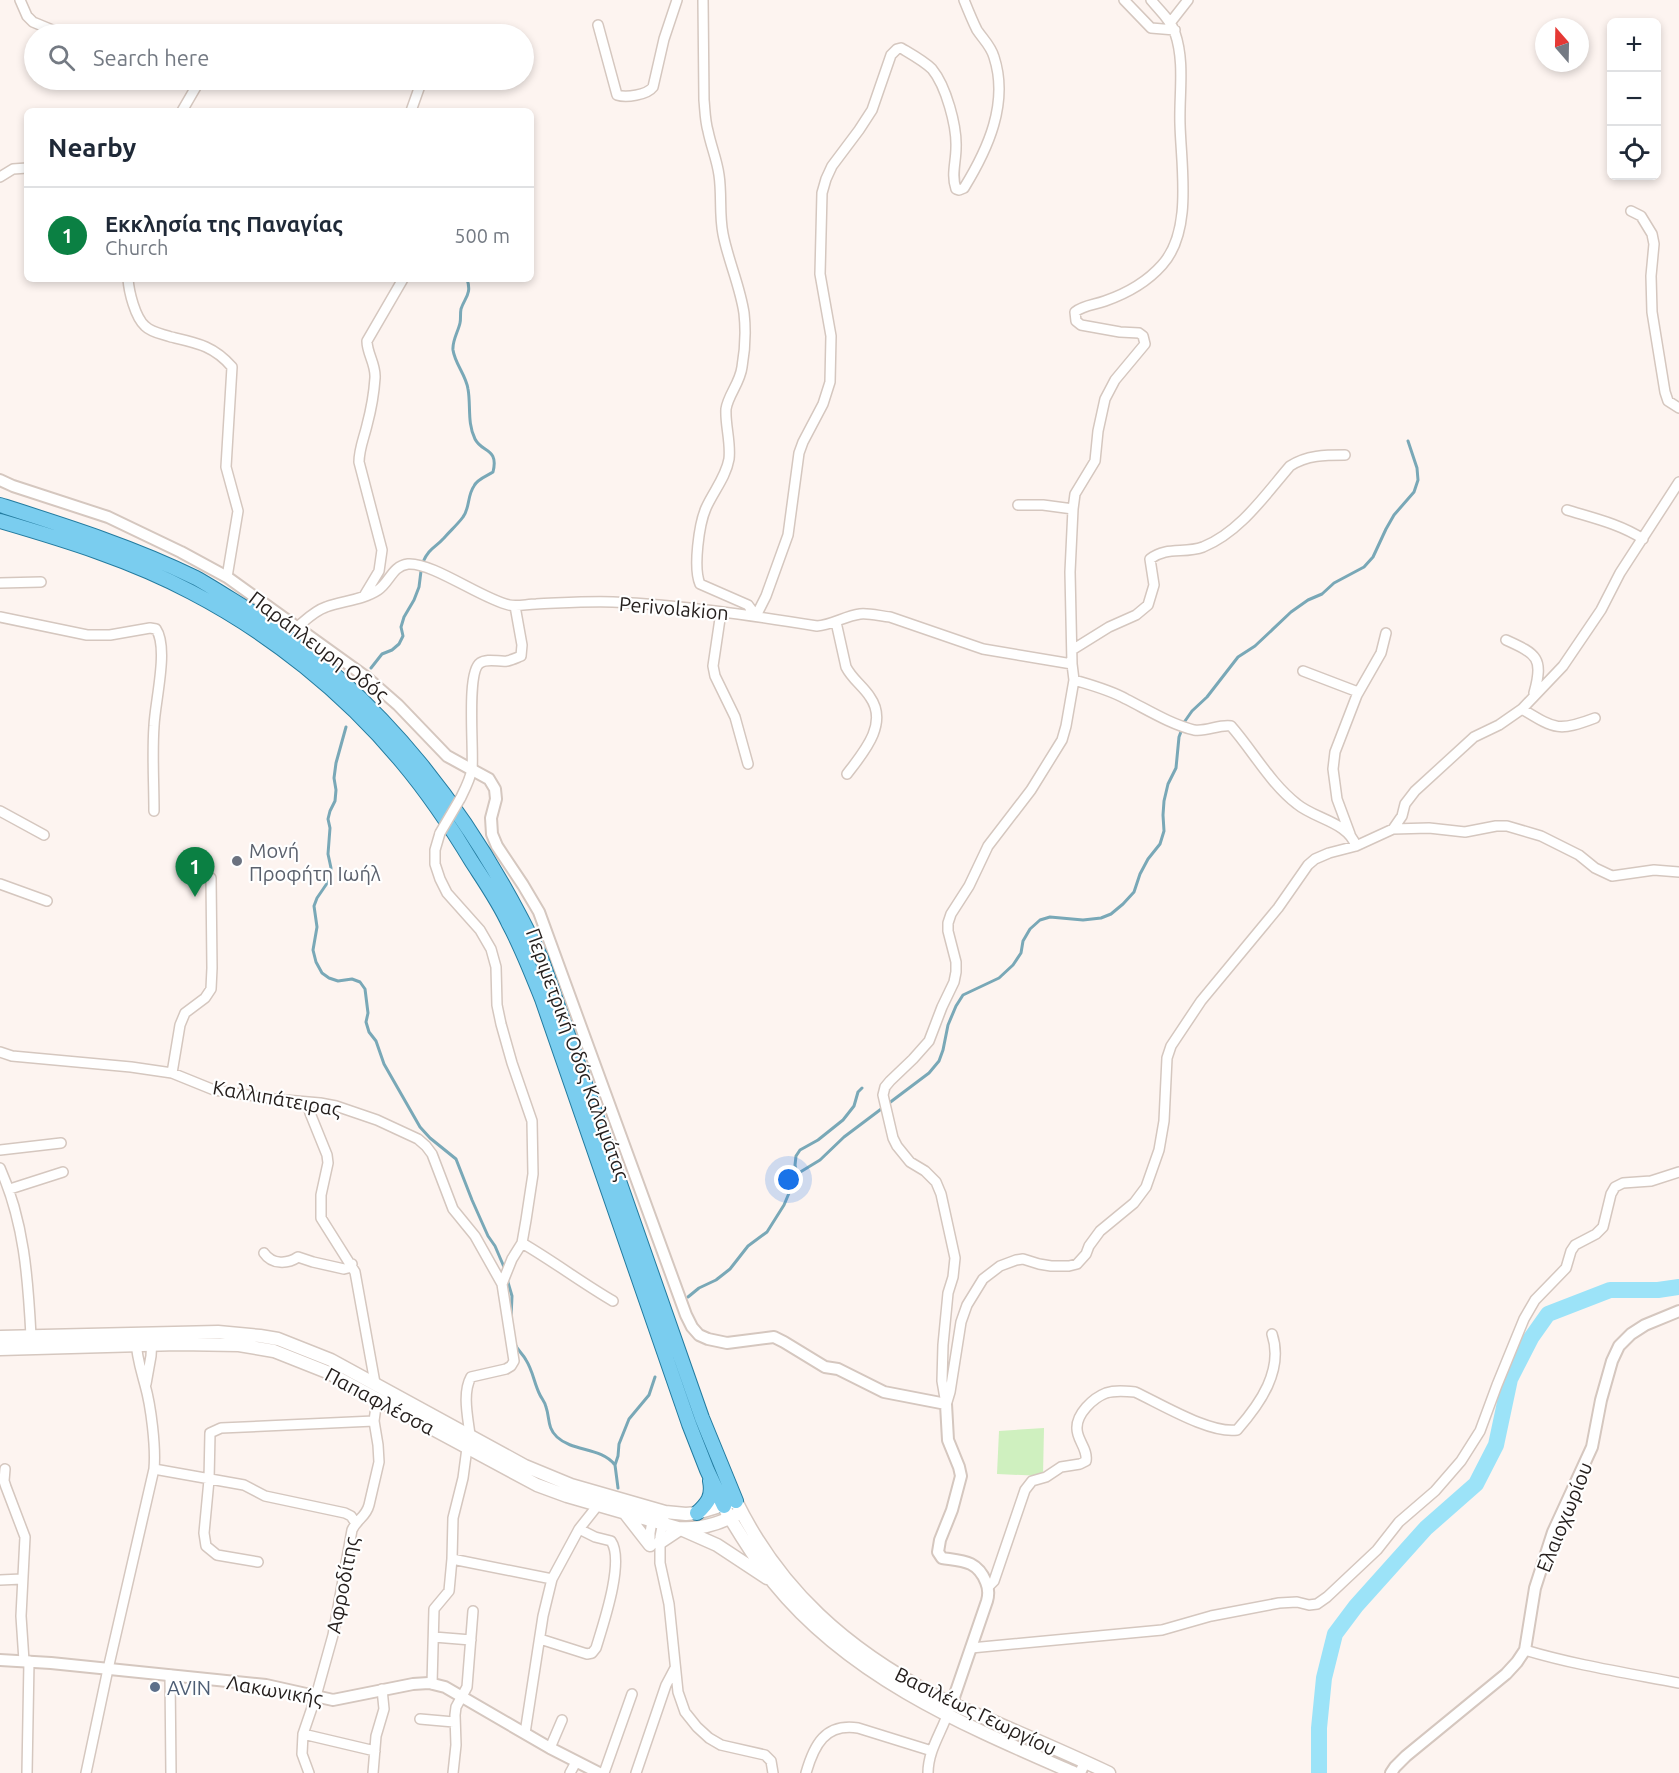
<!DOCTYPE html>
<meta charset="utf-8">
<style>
body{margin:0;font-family:Ubuntu,sans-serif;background:#f6f6f7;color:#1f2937}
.controls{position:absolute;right:18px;top:18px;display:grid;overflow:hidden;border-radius:9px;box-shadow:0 3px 9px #0003}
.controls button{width:54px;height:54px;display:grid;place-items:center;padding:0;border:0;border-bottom:2px solid #e0e1e3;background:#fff;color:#1f2937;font:30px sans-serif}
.compass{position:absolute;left:1535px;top:18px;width:54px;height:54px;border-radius:50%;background:#fff;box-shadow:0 3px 9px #0003;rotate:340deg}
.you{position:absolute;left:789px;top:1180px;width:21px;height:21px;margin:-15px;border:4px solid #fff;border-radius:50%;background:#1a73e8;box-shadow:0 0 0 9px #1a73e833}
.badge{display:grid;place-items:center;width:39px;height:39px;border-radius:50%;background:#0b8043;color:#fff;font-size:20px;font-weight:700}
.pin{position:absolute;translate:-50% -50px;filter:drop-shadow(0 2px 3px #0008)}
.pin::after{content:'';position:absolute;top:32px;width:21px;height:18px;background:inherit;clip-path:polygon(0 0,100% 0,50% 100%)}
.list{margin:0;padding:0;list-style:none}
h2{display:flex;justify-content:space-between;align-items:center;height:78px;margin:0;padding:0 24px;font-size:26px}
h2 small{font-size:20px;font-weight:400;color:#747a83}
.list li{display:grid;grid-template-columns:39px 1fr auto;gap:18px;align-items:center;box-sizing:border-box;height:96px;padding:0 24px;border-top:2px solid #e0e1e3}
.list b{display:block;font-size:22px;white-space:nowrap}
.list p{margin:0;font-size:20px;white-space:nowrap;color:#747a83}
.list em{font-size:20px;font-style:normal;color:#747a83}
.icon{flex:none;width:33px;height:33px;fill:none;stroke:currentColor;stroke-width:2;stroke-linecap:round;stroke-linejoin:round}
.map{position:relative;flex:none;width:1679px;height:1773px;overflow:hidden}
.search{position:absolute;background:#fff;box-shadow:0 3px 9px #0003;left:24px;top:24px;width:510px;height:66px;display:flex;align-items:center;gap:15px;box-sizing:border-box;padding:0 21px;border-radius:33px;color:#747a83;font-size:22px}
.panel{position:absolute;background:#fff;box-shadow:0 3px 9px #0003;left:24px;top:108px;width:510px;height:174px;border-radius:9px}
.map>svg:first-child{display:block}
</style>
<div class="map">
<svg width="1679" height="1773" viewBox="0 0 1679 1773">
<rect width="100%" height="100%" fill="#fdf4f0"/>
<path fill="#cff0bf" d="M 1044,1428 L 1043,1476 L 997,1474 L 999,1431 Z"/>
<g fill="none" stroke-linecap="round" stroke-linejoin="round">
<path stroke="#79a8b7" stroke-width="3" d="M 423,562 C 429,548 435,548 444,538 C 450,531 458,524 463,517 C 470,508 467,496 474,486 C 477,479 487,476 493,472 C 499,448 482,453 475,439 C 467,423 471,405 468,389 C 466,375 455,364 453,350 C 452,341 458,332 460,323 C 461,319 460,314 461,309 C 465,297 472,294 467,279
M 371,668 L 382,654 L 392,650 L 399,644 L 403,636 L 401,627 L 404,617 L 414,600 L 419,587 L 421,571
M 346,727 L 336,763 L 334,778 L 336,790 L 335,801 L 330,811 L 328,819 L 330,828 L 328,854 L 331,868 L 330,879 L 317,898 L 314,906 L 317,927 L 313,950 L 316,962 L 322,973 L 329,978 L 338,981 L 352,979 L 360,982 L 365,989 L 368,1013 L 366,1022 L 369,1032 L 376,1041 L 384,1064 L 420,1127 L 430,1138 L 456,1159 L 472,1200 L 488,1236 L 495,1246 L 504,1267
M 797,1174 L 795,1165 L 796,1156 L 800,1150 L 818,1140 L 843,1120 L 854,1106 L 858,1092 L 862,1088
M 507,1279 L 512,1296 L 511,1318
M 688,1297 L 699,1288 L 716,1280 L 730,1269 L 748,1246 L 767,1232 L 784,1205 L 797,1174 L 820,1160 L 844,1137 L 929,1073 L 939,1061 L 943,1050 L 948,1025 L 956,1006 L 963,995 L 999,978 L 1013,965 L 1021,953 L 1023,941 L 1030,929 L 1040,920 L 1050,917 L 1083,920 L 1101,918 L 1111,914 L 1123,904 L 1134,892 L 1140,874 L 1148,859 L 1160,844 L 1164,831 L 1163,815 L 1164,801 L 1168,784 L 1176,768 L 1179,737 L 1185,721 L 1192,711 L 1207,697 L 1238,657 L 1255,646 L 1291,612 L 1308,600 L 1322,594 L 1334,583 L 1364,567 L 1373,557 L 1386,529 L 1394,515 L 1414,492 L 1418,480 L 1417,468 L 1408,441
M 515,1344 C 518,1351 523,1354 526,1360 C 533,1371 534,1383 540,1395 C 542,1399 545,1402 546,1407 C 550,1418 547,1428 557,1437 C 573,1452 601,1447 615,1465
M 618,1488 L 615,1465 L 618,1456 L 619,1444 L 629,1419 L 649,1395 L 655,1377"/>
<path stroke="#9ce3f8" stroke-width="16" d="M 1319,1773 L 1319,1728 L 1324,1678 L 1335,1634 L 1356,1606 L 1426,1528 L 1476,1484 L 1496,1445 L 1510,1379 L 1531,1338 L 1548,1314 L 1610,1290 L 1658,1290 L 1679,1287"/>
<defs>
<path id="minor" d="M 20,0 L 27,16 L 33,22 L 62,34
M 703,0 L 704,100 C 705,110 705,121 708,131 C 711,146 717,160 719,175 C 722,195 719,214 723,234 C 728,260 740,286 744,313 C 746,331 745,350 742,367 C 740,383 728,395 726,409 C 725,425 731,442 729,459 C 726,477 713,492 706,508 C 699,524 693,568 700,584 L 748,605 L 756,616 L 766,596 L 788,535 L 799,453 L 803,442 L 823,404 L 830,382 L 831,336 L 820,274 L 822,193 L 826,179 L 832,166 L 859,130 L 872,110 L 891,55 L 897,49 L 901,48 C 911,54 924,61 932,69 C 946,86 957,126 956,148 C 956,162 951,175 956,189 L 959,190 L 964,188 C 988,149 1009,103 994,57 C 991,46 983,39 977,30 C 972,20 968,10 964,0
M 1124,0 L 1151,28 L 1175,30
M 1170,23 L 1188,0
M 598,25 L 617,95 C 626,98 647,95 653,87 L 664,39 L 677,0
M 182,111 L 200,80
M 411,111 L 422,80
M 0,177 L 13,169 L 27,168
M 1631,211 L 1641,216 L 1652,234 L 1654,244 L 1651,276 L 1652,312 L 1665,392 L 1668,401 L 1679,408
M 128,279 C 129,292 135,317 145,326 C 152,333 163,334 171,337 C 197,343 214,346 232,367 L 226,467 L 238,511 L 227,577
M 1018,505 L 1043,505 L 1073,509
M 1567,510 C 1593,518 1620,524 1643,539
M 0,583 L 41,582
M 364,596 L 379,571 L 382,550 L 359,462 C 359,449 364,438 367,425 C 371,410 374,393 375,378 C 376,364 367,354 367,341 L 403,279
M 721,612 L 713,666 L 715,676 L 735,717 L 748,764
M 0,617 L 87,635 L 110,635 L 150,628 L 156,629 C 169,648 155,701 154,726 C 152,754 154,782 154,811
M 836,622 L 846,667 C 852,679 863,686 870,697 C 889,724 863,753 847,774
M 296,628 C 306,620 314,611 326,607 C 342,601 363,600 378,590 C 390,582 392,566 408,564 C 432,562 482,599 509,605 C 518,607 527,604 536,604 C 562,603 588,601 613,602 C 681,605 749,615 817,626 C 832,625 845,616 860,614 C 869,613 880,616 890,617 L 983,649 L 1072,664
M 1506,640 C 1537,654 1544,658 1534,693
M 1072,650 L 1109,627 L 1136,615 L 1148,605 L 1154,585 L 1150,559 C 1167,546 1184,554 1203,547 C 1240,532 1265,495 1290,466 C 1307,455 1325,455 1345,455
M 1303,671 L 1358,692
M 1074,680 C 1091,685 1110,690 1126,699 C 1148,710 1170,724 1194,730 C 1207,732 1219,724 1231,726 C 1253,751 1270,783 1297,804 C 1315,819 1348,822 1356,846
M 1522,709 C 1555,729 1558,732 1595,718
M 460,799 C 465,789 470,780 472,769 C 474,750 466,672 480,663 C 487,658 499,662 507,661 C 512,660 516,658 521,656 L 522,645 L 515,606
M 0,811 L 44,835
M 1393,829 L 1429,828 L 1465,832 L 1496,826 L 1507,826 L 1541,836 L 1579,855 L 1595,868 L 1612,876 L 1654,870 L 1679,872
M 440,833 L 435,850 L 435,864 L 440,879 L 447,893 L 480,930 L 491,949 L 496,967 L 497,1005 L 501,1024 L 512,1063 L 532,1121 L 533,1174 L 526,1220 L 522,1243 L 512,1259 L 502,1284 L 514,1361 L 511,1366 L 506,1369 L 471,1377 C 462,1393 468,1418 470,1435
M 1350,834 L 1337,799 L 1333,769 L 1335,752 L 1357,695 L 1381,653 L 1386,633
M 0,884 L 47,901
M 0,1052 L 12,1056 L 131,1067 L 172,1073 L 214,1090 L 274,1099 L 320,1103 L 336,1106 L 377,1120 L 418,1139 L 426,1146 L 432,1154 L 453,1209 L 475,1236 L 502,1284
M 172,1073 L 180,1025 L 185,1013 L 205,998 L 211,989 L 212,968 L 211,878
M 307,1102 L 310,1113 L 327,1155 L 328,1163 L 321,1195 L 321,1218 L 355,1272 L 375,1383
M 0,1150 L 61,1143
M 0,1168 C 24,1221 28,1278 31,1336
M 10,1189 L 63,1172
M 522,1243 C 553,1261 582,1283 613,1301
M 264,1253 C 272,1265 288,1264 298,1257 L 313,1262 L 344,1269 L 348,1268 L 352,1264
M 146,1384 L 151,1356 L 152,1338
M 947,1402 L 950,1392 L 961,1322 L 967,1305 L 983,1279 L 1000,1266 L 1016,1260 L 1023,1259 L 1039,1264 L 1051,1266 L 1069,1266 L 1077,1264 L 1086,1254 L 1089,1246 L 1100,1231 L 1134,1203 L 1146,1187 L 1159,1150 L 1164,1121 L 1167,1058 L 1171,1046 L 1201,1001 L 1278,908 L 1308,865 L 1315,859 L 1329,853 L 1356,846 L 1393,829 L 1402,816 L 1405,804 L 1415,791 L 1474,737 L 1499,725 L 1522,709 L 1563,666 L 1601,610 L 1620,573 L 1679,482
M 946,1404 L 942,1381 L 943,1345 L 948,1293 L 953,1277 L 955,1258 L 941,1194 L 936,1182 L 925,1171 L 910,1162 L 897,1146 L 893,1138 L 883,1095 L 885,1087 L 890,1081 L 913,1059 L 929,1041 L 942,1007 L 954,982 L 956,972 L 956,962 L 948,931 L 948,923 L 951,914 L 969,886 L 988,846 L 1031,790 L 1062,740 L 1066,726 L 1074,680 L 1072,664 L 1070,572 L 1073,509 L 1075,494 L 1095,461 L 1098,431 L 1105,399 L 1115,380 L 1145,344 L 1143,336 L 1139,333 L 1120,332 L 1081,325 L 1076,321 L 1075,312 C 1084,305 1094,305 1105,301 C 1125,294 1147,282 1162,265 C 1193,231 1181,166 1180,124 C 1179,94 1185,62 1175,33 C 1171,20 1159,10 1151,0
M 5,1469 L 4,1481 L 6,1487 L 25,1537 L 21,1616 L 24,1661
M 154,1469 L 244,1485 L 265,1496 L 345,1513 L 351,1516 L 355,1522
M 664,1517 L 660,1537 L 660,1563 L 669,1604 L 678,1692 L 685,1712 L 697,1727 L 709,1738 L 721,1745 L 765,1755 L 771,1761 L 773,1773
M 650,1545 L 650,1533 L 653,1515
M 452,1559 L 552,1579
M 258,1562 L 217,1555 L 206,1546 L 204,1533 L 209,1480 L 210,1433 L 221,1428 L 374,1421
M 0,1580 L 22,1579
M 988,1587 L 994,1581 L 1025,1490 L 1032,1481 L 1046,1477 L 1061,1467 L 1080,1464 L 1086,1461 C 1088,1449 1077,1440 1077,1429 C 1076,1414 1093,1398 1106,1393 C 1115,1390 1125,1391 1135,1392 C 1161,1404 1210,1434 1237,1430 C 1260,1404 1284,1370 1272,1334
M 434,1637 L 471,1640
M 540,1639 L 587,1654 L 592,1653 L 596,1648 C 603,1625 625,1561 611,1541 L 595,1537 L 579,1529
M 971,1648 L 1162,1630 L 1211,1616 L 1279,1603 L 1297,1602 L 1309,1605 L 1317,1604 L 1327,1597 L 1377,1550 L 1399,1522 L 1435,1491 L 1461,1461 L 1480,1431 L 1497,1385 L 1524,1319 L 1535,1300 L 1566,1268 L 1571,1251 L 1575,1245 L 1596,1234 L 1603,1227 L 1611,1194 L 1615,1187 L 1623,1183 L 1651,1181 L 1679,1172
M 1525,1650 C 1575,1665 1627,1673 1679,1683
M 170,1675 L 171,1773
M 432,1684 L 434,1609 L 449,1591 L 452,1559 L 453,1518 L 463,1478 L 467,1448
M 420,1719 L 454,1722
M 525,1733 L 543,1616 L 552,1579 L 579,1529 L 598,1505
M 303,1734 L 375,1751
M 550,1748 L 562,1720
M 27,1773 L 29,1661
M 86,1773 L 108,1669 L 154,1469 C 156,1447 151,1406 145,1385 C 141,1370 136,1355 136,1339
M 309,1773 L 302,1754 L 303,1734 L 316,1696 L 333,1635 L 352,1530 C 357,1519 366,1517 369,1505 L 379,1462 L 378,1445 L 374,1421 L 377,1399
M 373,1773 L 376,1736 L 384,1709 L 382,1689
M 453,1773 L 456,1745 L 455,1715 L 456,1707 L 467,1687 L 473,1611
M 570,1773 L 576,1762
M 604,1773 L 632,1694
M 636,1773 L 666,1685 L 675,1668
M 806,1773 C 814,1745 825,1723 858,1728 L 932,1751
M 928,1773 C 928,1750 942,1732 949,1710"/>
<path id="tertiary" d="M 0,480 L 13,486 L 108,517 L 181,552 L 227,577 L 366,677 L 398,705 L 447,756 L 489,779 L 495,789 L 496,799 L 491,818 L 492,834 L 497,846 L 523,885 L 539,912 L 686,1315 L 692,1327 L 699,1335 L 708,1339 L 727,1343 L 774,1337 L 784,1342 L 825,1367 L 838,1369 L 884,1392 L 946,1404 L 948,1440 L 959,1467 L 961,1476 L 952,1510 L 940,1540 L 938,1552 L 942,1558 C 962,1561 977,1560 986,1582 C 989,1589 989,1594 987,1601 L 952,1703
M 0,1660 L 51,1663 L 266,1685 L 333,1700 L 413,1684 L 429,1683 L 445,1687 L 550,1748 L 599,1773
M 1080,1773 L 1085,1762
M 1391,1773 L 1395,1767 L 1406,1756 L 1506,1674 L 1517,1662 L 1525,1650 L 1535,1588 L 1553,1532 L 1592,1447 L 1601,1400 L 1612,1361 L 1619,1346 L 1631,1334 L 1645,1325 L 1679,1311"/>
<path id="secondary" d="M 0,1337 L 218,1332 L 260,1336 L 278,1339 L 331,1360 L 525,1466 L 571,1485 L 665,1512 L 686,1514 L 697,1513 L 736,1501 C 780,1591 847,1649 934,1695 C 953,1705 973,1713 992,1721 C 1031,1738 1071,1755 1109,1773
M 0,1349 L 178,1344 L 239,1345 L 274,1351 L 327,1372 L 537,1485 L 567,1496 L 678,1528 C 700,1530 722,1523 741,1512
M 726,1511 C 739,1533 758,1563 774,1583 C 851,1678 964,1725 1074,1773
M 625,1513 L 650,1545
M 683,1530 L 717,1545 L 767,1578
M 659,1543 L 680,1529"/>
<path id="primary" d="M 0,505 C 66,526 133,547 196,578 C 214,588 232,600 250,611 C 383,696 474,817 541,958 L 702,1418 L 736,1501
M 0,521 C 65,540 131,560 191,592 C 270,633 345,693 402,762 C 428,793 451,827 472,862 C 485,882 499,902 509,924 C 522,948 532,974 542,999 L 689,1424 L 707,1470 L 724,1506
M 697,1513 C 708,1503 713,1496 710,1481"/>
</defs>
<use href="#minor" stroke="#d5c7bf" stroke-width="12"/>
<use href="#tertiary" stroke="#d5c7bf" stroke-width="14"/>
<use href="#secondary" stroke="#d5c7bf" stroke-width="15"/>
<use href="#primary" stroke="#237b9f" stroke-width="16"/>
<use href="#minor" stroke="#fff" stroke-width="9"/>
<use href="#tertiary" stroke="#fff" stroke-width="10"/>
<use href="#secondary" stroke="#fff" stroke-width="12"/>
<use href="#primary" stroke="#7acdef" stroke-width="14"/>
<defs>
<path id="minor-bridge" d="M 440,833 L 460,799"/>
</defs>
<use href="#minor-bridge" stroke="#d5c7bf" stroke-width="12" stroke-linecap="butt"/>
<use href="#minor-bridge" stroke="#fff" stroke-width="9"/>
</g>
<circle fill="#6b7280" stroke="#fff" stroke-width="2" cx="237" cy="861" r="6"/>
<circle fill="#5c6f8a" stroke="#fff" stroke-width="2" cx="155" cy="1687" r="6"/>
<g text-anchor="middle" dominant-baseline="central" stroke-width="4.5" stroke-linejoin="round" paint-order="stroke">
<g font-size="20" fill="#26201e" stroke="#fff">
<text transform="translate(674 608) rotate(5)">Perivolakion</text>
<text transform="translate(319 646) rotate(37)">Παράπλευρη Οδός</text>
<text transform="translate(578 1054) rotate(70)">Περιμετρική Οδός Καλαμάτας</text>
<text transform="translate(277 1098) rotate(10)">Καλλιπάτειρας</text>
<text transform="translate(380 1401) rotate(28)">Παπαφλέσσα</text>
<text transform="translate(1564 1517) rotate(-68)">Ελαιοχωρίου</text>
<text transform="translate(342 1585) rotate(-79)">Αφροδίτης</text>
<text transform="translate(275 1690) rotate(10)">Λακωνικής</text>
<text transform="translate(976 1711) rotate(26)">Βασιλέως Γεωργίου</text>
</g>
<g font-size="20" fill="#5b616d" stroke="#fff" text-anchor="start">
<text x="249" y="850">Μονή<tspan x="249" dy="23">Προφήτη Ιωήλ</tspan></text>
</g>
<g font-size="20" fill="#4e5e75" stroke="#fff" text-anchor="start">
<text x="167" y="1687">AVIN</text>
</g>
</g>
</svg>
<div class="controls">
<button>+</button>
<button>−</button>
<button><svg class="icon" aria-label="locate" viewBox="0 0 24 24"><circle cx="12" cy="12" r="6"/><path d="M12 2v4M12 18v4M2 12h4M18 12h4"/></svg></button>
</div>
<svg class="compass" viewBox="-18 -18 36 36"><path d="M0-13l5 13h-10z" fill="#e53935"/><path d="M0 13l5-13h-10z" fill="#747a83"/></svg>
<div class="you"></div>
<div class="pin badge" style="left:195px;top:897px">1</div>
<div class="search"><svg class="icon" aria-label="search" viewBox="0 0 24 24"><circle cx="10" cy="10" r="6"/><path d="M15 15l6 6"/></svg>Search here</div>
<section class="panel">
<h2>Nearby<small></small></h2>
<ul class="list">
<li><span class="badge">1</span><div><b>Εκκλησία της Παναγίας</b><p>Church</p></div><em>500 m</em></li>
</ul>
</section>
</div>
